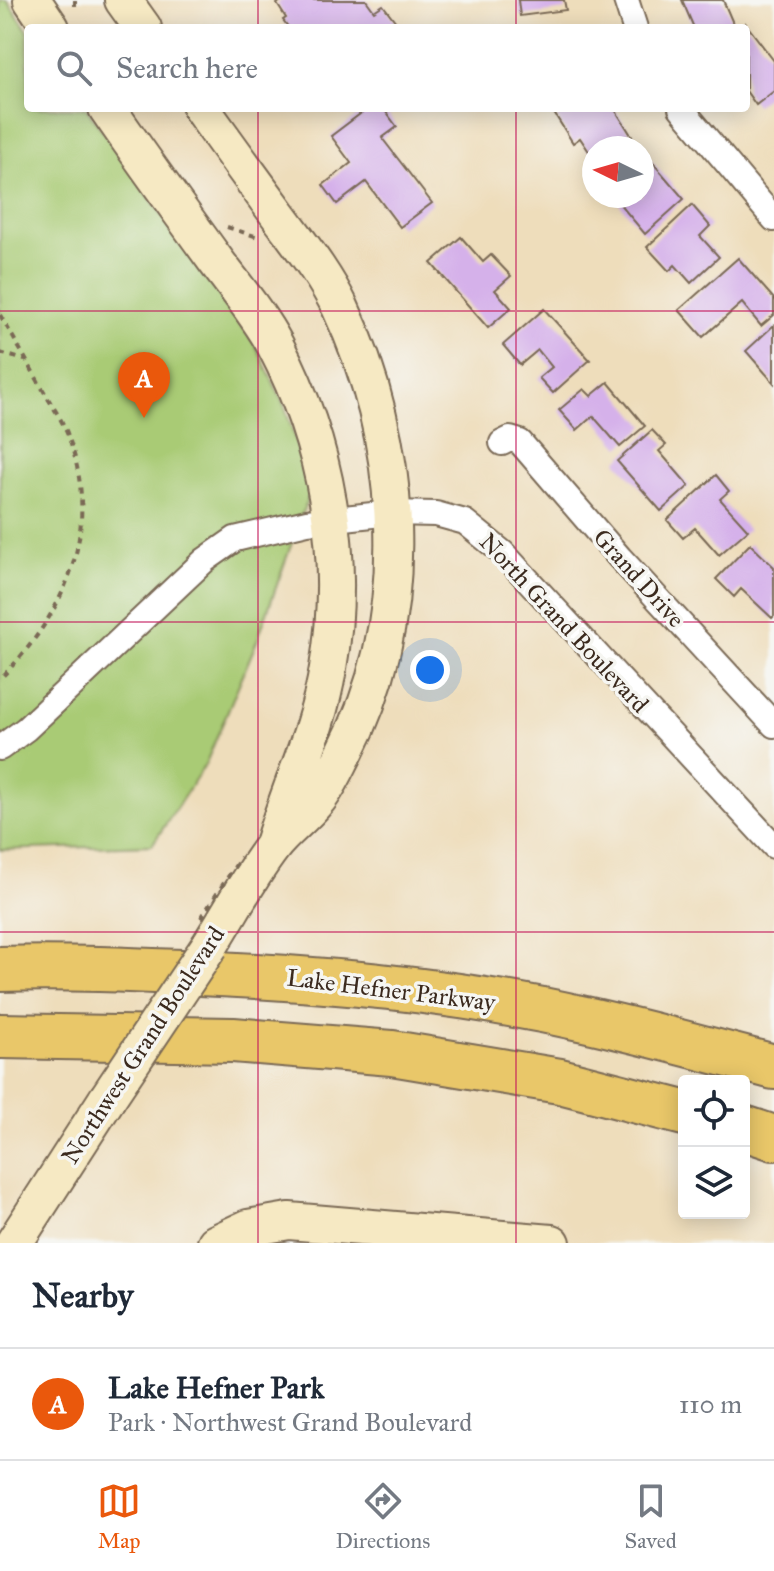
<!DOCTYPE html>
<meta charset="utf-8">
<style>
body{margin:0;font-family:"IM FELL Great Primer",serif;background:#f2f2f3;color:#1f2937}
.controls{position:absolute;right:24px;bottom:24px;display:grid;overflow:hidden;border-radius:8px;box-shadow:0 4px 20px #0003}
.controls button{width:72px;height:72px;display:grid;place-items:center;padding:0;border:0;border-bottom:2px solid #e0e1e3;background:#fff;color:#1f2937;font:40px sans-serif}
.compass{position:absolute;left:582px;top:136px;width:72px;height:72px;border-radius:50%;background:#fff;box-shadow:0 4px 20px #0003;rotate:275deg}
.you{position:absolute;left:430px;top:670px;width:28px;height:28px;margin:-20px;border:6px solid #fff;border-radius:50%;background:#1a73e8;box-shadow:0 0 0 12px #1a73e833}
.badge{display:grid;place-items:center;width:52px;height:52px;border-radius:50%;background:#ea580c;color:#fff;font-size:26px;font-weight:700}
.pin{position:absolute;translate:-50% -66px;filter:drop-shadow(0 2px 4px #0008)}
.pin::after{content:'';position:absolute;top:42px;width:28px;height:24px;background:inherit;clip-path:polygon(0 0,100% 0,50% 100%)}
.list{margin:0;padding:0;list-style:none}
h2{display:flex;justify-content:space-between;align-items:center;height:104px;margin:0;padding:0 32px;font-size:34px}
h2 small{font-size:26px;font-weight:400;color:#747a83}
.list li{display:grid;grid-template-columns:52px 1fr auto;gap:24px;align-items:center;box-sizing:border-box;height:112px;padding:0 32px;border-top:2px solid #e0e1e3}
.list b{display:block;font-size:30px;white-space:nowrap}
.list p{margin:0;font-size:26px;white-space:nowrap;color:#747a83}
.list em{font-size:26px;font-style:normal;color:#747a83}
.icon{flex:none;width:44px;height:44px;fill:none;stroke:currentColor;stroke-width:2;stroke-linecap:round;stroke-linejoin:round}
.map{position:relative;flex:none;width:774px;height:1243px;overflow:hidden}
.search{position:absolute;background:#fff;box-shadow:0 4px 20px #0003;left:24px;right:24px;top:24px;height:88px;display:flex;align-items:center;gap:20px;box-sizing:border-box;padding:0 28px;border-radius:8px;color:#747a83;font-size:30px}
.sheet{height:216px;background:#fff}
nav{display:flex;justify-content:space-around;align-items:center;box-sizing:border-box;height:112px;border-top:2px solid #e0e1e3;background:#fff;font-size:22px;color:#747a83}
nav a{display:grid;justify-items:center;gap:4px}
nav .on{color:#ea580c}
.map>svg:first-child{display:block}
</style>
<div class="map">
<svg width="774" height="1243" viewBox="0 0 774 1243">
<rect width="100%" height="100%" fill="#f6f6f2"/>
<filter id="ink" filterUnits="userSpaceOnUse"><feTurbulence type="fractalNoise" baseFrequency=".0125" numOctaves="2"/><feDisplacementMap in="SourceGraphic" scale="16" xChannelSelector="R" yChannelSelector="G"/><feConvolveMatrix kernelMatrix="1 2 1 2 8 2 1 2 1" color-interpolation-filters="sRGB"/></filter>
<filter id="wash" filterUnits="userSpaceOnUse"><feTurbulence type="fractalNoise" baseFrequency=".006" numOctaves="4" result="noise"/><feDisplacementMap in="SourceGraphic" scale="32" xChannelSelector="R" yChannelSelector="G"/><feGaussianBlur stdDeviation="1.8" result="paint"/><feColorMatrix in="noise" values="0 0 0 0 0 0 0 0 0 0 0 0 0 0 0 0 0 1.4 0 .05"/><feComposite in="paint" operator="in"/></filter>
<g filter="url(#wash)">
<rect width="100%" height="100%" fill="#edb"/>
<path fill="#a9cb74" stroke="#727a49" stroke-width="2" d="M 0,0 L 7,0 L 28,31 L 28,108 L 86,108 L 256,346 L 284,405 L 311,489 L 257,641 L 206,763 L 152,845 L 0,850 Z"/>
<g id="blocks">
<path fill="#d5b1ea" d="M 282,0 L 366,0 L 374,11 L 383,5 L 396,22 L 389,28 L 289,28 L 283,20 L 286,18 L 277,4 Z
M 518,0 L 564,0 L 566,10 L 520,16 Z
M 682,0 L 723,0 L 735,28 L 694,28 Z
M 746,24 L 774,61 L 774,91 L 756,105 L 746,91 Z
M 368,108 L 383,108 L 397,127 L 382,138 L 432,203 L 400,227 L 366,182 L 337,204 L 323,185 L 351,163 L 331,136 Z
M 563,108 L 614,108 L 636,143 L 627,148 L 594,148 L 594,159 L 580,138 L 573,143 L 554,113 Z
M 642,150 L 684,199 L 645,234 L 613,196 L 642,196 Z
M 692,205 L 710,226 L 700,236 L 719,257 L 691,283 L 675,265 L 669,271 L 647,247 Z
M 461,237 L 483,262 L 491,255 L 511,276 L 495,290 L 511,308 L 488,328 L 431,263 Z
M 738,258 L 774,299 L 774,315 L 761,326 L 742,303 L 703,337 L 679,310 Z
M 544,309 L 590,360 L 553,393 L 539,378 L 552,367 L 538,350 L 520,365 L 503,345 Z
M 774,325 L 774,383 L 746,351 Z
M 608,382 L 645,426 L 620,447 L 593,416 L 577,430 L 559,410 L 584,389 L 591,396 Z
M 652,430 L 666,445 L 659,451 L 689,486 L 661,511 L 617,461 Z
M 716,475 L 729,491 L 720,499 L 748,530 L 719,555 L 695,528 L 683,538 L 667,520 Z
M 750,544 L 774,567 L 774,616 L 772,618 L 741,589 L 734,597 L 716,579 Z"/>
</g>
</g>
<g filter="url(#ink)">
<use href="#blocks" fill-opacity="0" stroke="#7a6955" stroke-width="2"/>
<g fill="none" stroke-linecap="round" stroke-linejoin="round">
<defs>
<path id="street" d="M 626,0 L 635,28
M 681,108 L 774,219
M 502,443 L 510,439 L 520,442 L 620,558 L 774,725
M 0,748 L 26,729 L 205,560 L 235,539 L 307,522 L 391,513 L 436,514 L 465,522 L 502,552 L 774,846"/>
<path id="secondary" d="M 32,0 L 51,28
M 123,0 L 143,28
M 107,108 C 142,159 179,210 216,261 C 236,288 259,315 275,345 C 327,444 347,557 328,668 C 319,727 291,784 274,841
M 201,108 C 228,146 255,183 283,221 C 303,248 325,276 340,307 C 404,443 416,615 345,752 C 337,767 329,786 318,799 C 304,817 285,830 272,847 C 249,877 230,913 210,945
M 14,1243 L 107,1099
M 216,1243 L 248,1228 L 289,1221 L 552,1243"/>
<path id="highway" d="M 0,969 C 67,967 133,970 200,973 C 328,979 455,990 580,1018 C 645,1032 710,1050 774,1067
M 0,1036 L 233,1040 L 392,1053 L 560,1081 L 684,1113
M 744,1128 L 774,1138"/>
</defs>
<use href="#street" stroke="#7a6955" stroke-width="28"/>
<use href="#secondary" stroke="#7a6955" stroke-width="40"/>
<use href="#highway" stroke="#7a6955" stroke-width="48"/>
<path stroke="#7a6955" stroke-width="4" stroke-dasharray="6 6" stroke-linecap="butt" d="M 75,0 L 75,10
M 227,227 L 261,238
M 0,315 C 16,342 31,368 46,395 C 53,407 62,420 67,433 C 103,528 68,610 0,679
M 0,353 L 25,360"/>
<use href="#street" stroke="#fff" stroke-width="24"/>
<use href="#secondary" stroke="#f6e9c3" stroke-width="36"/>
<use href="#highway" stroke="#e9c769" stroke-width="44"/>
<defs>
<path id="secondary-bridge" d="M 107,1099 L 210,945"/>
</defs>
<use href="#secondary-bridge" stroke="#7a6955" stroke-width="40" stroke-linecap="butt"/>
<path stroke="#7a6955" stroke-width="4" stroke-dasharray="6 6" stroke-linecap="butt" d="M 201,918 L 241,857"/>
<use href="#secondary-bridge" stroke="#f6e9c3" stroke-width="36"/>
</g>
</g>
<path fill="none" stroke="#c2185b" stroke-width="2" stroke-opacity="0.55" d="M 258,0 L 258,28M 516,0 L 516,28M 258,108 L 258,1243M 516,108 L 516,1243M 0,311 L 774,311M 0,622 L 774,622M 0,932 L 774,932"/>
<g text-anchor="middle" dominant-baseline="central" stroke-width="7" stroke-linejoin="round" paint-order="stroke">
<g font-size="24" fill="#3b2a1e" stroke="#f6f6f2">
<text transform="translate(639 578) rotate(48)">Grand Drive</text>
<text transform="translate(564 623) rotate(47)">North Grand Boulevard</text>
<text transform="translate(391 990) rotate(7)">Lake Hefner Parkway</text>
<text transform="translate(143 1045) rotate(-57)">Northwest Grand Boulevard</text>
</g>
</g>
</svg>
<div class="controls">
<button><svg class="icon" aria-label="locate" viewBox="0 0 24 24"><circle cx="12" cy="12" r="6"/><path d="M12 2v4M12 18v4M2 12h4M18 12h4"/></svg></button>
<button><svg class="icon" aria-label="layers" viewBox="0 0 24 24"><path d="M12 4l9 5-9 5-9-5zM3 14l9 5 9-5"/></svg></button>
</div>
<svg class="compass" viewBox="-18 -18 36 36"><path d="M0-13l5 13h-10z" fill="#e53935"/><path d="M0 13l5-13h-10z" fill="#747a83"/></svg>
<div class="you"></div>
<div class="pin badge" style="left:144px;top:418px">A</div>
<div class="search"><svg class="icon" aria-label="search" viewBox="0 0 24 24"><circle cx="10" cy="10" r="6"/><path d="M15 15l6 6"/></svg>Search here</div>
</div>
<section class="sheet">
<h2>Nearby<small></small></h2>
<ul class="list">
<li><span class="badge">A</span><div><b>Lake Hefner Park</b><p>Park · Northwest Grand Boulevard</p></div><em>110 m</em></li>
</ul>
</section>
<nav>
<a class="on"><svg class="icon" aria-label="map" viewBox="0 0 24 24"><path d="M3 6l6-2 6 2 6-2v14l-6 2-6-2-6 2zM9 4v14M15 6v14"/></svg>Map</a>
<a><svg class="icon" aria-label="directions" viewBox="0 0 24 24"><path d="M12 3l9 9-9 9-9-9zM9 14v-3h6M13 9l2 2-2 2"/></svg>Directions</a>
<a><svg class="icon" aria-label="saved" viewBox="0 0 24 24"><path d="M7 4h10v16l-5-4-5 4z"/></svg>Saved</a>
</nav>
